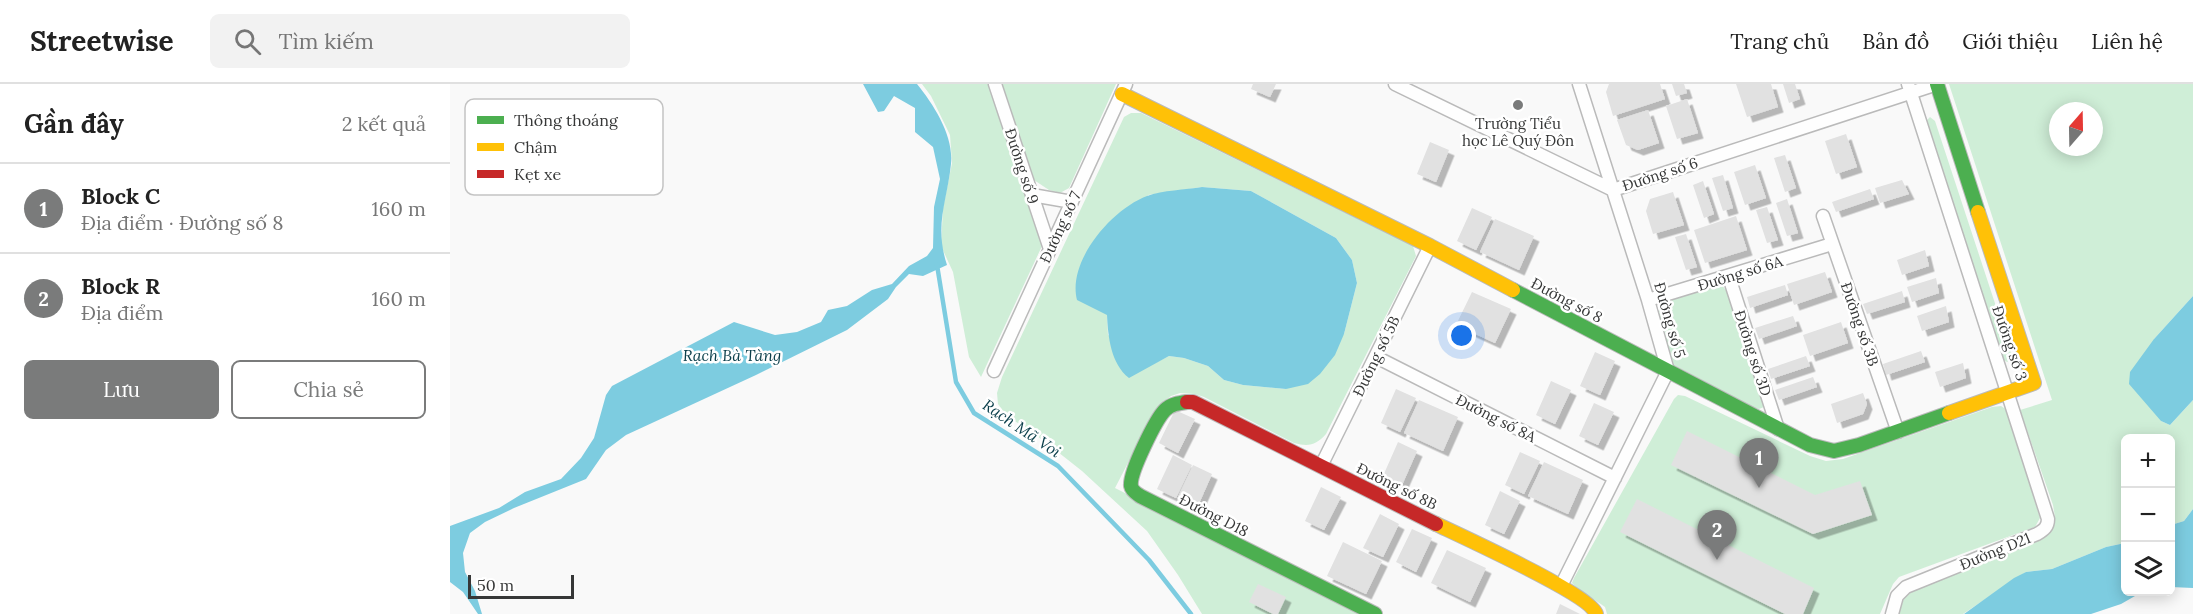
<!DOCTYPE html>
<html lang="vi">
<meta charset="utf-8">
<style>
body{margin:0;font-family:Lora,serif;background:#f2f2f2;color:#222}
.controls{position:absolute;right:18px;bottom:18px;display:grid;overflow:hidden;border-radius:9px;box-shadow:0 3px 15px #0003}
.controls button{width:54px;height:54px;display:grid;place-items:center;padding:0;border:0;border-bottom:2px solid #e0e0e0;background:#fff;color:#222;font:30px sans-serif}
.compass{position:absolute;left:1599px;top:18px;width:54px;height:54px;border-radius:50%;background:#fff;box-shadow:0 3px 15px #0003;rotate:20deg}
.scale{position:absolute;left:18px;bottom:15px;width:106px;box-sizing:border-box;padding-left:6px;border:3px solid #363737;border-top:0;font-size:16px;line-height:21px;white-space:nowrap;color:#363737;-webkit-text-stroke:4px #fff;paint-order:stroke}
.you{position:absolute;left:1012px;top:252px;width:21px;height:21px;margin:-15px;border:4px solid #fff;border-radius:50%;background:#1a73e8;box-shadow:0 0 0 9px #1a73e833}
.badge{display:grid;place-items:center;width:39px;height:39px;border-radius:50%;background:#7a7b7b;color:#fff;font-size:20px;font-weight:700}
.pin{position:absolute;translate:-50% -50px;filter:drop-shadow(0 2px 3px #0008)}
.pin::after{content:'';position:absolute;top:32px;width:21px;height:18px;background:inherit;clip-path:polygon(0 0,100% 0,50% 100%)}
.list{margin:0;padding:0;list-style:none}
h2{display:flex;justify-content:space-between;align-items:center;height:78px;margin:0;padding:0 24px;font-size:26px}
h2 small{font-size:20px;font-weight:400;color:#767676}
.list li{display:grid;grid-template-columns:39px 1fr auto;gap:18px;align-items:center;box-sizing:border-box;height:90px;padding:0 24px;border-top:2px solid #e0e0e0}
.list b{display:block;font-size:22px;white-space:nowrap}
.list p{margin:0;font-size:20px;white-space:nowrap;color:#767676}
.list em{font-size:20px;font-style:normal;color:#767676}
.actions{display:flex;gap:12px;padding:18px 24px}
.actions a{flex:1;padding:14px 0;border:2px solid #7a7b7b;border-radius:9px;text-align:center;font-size:21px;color:#7a7b7b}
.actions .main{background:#7a7b7b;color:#fff}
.icon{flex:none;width:33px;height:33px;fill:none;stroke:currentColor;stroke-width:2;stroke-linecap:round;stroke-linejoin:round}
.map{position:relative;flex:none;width:1743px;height:530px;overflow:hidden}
header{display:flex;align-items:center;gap:36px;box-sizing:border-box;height:84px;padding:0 30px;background:#fff;border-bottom:2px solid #e0e0e0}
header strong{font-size:28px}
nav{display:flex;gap:33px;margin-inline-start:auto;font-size:21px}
.search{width:420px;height:54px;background:#f2f2f2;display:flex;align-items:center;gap:15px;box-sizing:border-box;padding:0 21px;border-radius:9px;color:#767676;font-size:22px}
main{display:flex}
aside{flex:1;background:#fff}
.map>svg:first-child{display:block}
</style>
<header>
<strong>Streetwise</strong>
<div class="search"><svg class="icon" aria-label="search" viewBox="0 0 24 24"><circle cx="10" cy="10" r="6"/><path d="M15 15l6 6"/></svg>Tìm kiếm</div>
<nav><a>Trang chủ</a><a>Bản đồ</a><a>Giới thiệu</a><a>Liên hệ</a></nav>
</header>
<main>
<aside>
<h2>Gần đây<small>2 kết quả</small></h2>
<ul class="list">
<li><span class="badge">1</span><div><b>Block C</b><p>Địa điểm · Đường số 8</p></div><em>160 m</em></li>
<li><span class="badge">2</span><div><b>Block R</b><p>Địa điểm</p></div><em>160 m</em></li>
</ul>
<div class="actions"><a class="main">Lưu</a><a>Chia sẻ</a></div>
</aside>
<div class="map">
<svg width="1743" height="530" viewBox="0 0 1743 530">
<defs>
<filter id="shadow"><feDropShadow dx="5.5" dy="5.5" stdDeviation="0" flood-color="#0004"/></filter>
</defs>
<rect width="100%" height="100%" fill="#f9f9f9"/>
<path fill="#cfeed7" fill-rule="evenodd" d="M 472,0 L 538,0 L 592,162 L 531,293 L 519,273 L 503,188 L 491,162 L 493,124 L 502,79 L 500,51 L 481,12 Z
M 552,0 L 666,0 L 619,104 L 610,109 L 599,106 L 584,96 Z
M 1499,0 L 1743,0 L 1743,212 L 1704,255 L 1711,337 L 1720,341 L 1743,316 L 1743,425 L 1734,437 L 1721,441 L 1720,354 L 1676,354 L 1675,459 L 1656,463 L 1602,485 L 1576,488 L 1513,530 L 1449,530 L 1454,514 L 1468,503 L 1601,448 L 1605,433 L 1603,421 L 1570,326 L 1602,316 ZM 1608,27 L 1644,27 L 1644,63 L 1608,63 Z
M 681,29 L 691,29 L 963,162 L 966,172 L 963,178 L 876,350 C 866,361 859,363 844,359 L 754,313 L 745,310 L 730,309 L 721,312 L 707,323 L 665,404 L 915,530 L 752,530 L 728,491 L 697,447 L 632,387 L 594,357 L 556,331 L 548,320 L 547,309 L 552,293 L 674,33 ZM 752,103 L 801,107 L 886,154 L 902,176 L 907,199 L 894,250 L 836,305 L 793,301 L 774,296 L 758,282 L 734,274 L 719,272 L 705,279 L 658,251 L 657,231 L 698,111 Z
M 1480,33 L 1485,37 L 1562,271 L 1559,277 L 1557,278 L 1551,274 L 1475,38 Z
M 1267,201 L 1272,201 L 1277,208 L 1313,314 L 1314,323 L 1309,325 L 1303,323 L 1224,281 L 1209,231 L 1210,219 L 1215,215 Z
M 1228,311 L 1235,312 L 1360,372 L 1376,377 L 1393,375 L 1542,323 L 1551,322 L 1557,326 L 1590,434 L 1585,443 L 1449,493 L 1443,500 L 1430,530 L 1157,530 L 1155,523 L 1126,503 L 1122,499 L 1124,494 L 1224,315 Z"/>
<path fill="#7dcce0" d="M 413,0 L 467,0 C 484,21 504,52 501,80 C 497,118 484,141 497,181 L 473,192 L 459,190 L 446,203 L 438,215 L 397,246 L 306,291 L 176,351 L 156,366 L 136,395 L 64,424 L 35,438 L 20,449 L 13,469 L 15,488 L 25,507 L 32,530 L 28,530 L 13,508 L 0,498 L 0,442 L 49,424 L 75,408 L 111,395 L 131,374 L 144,354 L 156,311 L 162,302 L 284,238 L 325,251 L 347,248 L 371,238 L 378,226 L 397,222 L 422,206 L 442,200 L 459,182 L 477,172 L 483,164 L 484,123 L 490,95 L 483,63 L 465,48 L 465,24 L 444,12 L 434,27 L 428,28 Z
M 752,103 L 801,107 L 886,154 L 902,176 L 907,199 L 894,250 L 885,271 L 870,290 L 858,300 L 836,305 L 793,301 L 774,296 L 758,282 L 734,274 L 719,272 L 679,294 C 661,280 658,253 657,231 L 627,216 C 617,177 662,125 697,112 C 713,106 735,106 752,103 Z
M 1743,212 L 1743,316 L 1720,341 L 1711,337 L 1679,300 L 1680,288 L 1704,255 Z
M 1743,425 L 1743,504 L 1721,503 L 1721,441 L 1734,437 Z
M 1675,459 L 1676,508 L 1692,508 L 1671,520 L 1641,530 L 1514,530 L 1564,494 L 1576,488 L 1602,485 L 1656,463 Z"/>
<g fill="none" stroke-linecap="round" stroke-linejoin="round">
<path stroke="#7dcce0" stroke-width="4.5" d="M 487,181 L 506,298 L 524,329 L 608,382 L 699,476 L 741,530"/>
</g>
<path fill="#e1e1e1" filter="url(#shadow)" d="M 803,0 L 826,0 L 820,13 L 801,5 Z
M 1159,0 L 1210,0 L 1215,15 L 1163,32 L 1156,8 Z
M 1222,0 L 1234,0 L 1237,9 L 1226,12 Z
M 1286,0 L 1321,0 L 1328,23 L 1297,33 Z
M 1333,0 L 1345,0 L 1350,15 L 1339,19 Z
M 1237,15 L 1248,49 L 1227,55 L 1216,22 Z
M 1198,26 L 1209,59 L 1188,66 L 1176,61 L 1167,36 Z
M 1396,50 L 1407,83 L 1386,90 L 1375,57 Z
M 980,58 L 999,66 L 986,98 L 967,90 Z
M 1335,71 L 1346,104 L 1335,108 L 1324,74 Z
M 1305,81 L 1316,114 L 1295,121 L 1284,88 Z
M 1273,91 L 1283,124 L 1273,127 L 1262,94 Z
M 1452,96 L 1459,110 L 1430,119 L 1425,104 Z
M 1253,97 L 1264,130 L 1254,134 L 1243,101 Z
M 1420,105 L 1424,115 L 1386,128 L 1382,118 Z
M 1223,108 L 1234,141 L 1203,150 L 1196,127 L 1200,115 Z
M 1337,115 L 1348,149 L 1337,152 L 1326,119 Z
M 1317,123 L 1328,156 L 1317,159 L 1306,126 Z
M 1022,124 L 1042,133 L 1026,166 L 1007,157 Z
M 1286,132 L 1297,166 L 1255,179 L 1244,146 Z
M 1045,135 L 1084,152 L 1069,186 L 1030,168 Z
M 1236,150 L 1247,183 L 1236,186 L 1225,153 Z
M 1475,166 L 1479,182 L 1452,191 L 1447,176 Z
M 1375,188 L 1382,208 L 1344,221 L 1337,200 Z
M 1486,194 L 1489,209 L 1462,218 L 1457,203 Z
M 1335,201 L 1338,211 L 1300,224 L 1297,213 Z
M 1452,207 L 1455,218 L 1417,230 L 1413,220 Z
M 1022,208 L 1061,225 L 1045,259 L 1006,241 Z
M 1496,222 L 1499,238 L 1472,247 L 1467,232 Z
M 1343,232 L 1347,242 L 1309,255 L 1305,244 Z
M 1391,238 L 1398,259 L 1360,272 L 1353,251 Z
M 1471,267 L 1475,278 L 1436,291 L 1433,280 Z
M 1145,268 L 1165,277 L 1150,311 L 1130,302 Z
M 1356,272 L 1360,282 L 1321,295 L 1318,285 Z
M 1513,279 L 1516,294 L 1490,303 L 1485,288 Z
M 1363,293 L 1367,303 L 1329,316 L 1325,306 Z
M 1101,297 L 1121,306 L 1105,340 L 1086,331 Z
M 946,305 L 966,314 L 950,348 L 931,339 Z
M 1413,309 L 1417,320 L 1413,330 L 1387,339 L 1381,320 Z
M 969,316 L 1008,333 L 993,367 L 954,349 Z
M 1144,319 L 1164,328 L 1148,361 L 1129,352 Z
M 725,326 L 745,335 L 728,369 L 709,359 Z
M 1237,347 L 1365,411 L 1410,397 L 1422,431 L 1363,450 L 1221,381 Z
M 948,358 L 967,367 L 952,401 L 933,392 Z
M 1070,368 L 1090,377 L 1074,410 L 1055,401 Z
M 723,371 L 742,381 L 726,414 L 707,405 Z
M 1094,378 L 1133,396 L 1118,430 L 1078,412 Z
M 743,381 L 762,390 L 747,424 L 727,415 Z
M 871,403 L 891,413 L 874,446 L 855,437 Z
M 1050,407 L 1070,417 L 1054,450 L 1035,441 Z
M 1187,415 L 1364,504 L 1353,530 L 1335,530 L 1170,448 Z
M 930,430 L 949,440 L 933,473 L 913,464 Z
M 962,445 L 982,454 L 966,488 L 946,478 Z
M 893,458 L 932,477 L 916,510 L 877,492 Z
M 997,466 L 1036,484 L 1020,518 L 981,499 Z
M 808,500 L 836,513 L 828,530 L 823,530 L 799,518 Z
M 1110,520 L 1130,530 L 1106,530 Z"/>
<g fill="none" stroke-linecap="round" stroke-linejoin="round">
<defs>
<path id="street" d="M 545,0 L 600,165
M 945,0 L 1163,106 L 1487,0
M 582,111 L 622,118
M 1373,132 L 1448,348
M 1279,193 L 1328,345
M 1198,216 L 1382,160
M 926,273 L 1165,394
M 544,287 L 676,0
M 871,382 L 980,162
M 1111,502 L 1218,287 L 1198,216 L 1129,0
M 1442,530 L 1447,512 L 1456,503 L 1587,450 C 1594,446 1598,443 1598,435 L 1458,0"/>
<path id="fast" d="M 1487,0 L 1528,128
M 1063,206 L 1360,361 L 1384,367 L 1409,361 L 1499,329
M 737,318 C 729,319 721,320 715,326 C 706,335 679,389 681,402 C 682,407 686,409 690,412 L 925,530"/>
<path id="slow" d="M 672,10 L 980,162 L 1063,206
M 1499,329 L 1584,299 L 1528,128
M 986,440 C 1011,452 1141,511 1146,530"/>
<path id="jam" d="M 737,318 L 743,318 L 986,440"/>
</defs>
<use href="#street" stroke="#bababa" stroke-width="15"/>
<use href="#fast" stroke="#bababa" stroke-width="16"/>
<use href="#slow" stroke="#bababa" stroke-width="16"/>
<use href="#jam" stroke="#bababa" stroke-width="16"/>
<use href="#street" stroke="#fefefe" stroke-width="12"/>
<use href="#fast" stroke="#4caf50" stroke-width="14"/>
<use href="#slow" stroke="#ffc107" stroke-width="14"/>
<use href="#jam" stroke="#c62828" stroke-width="14"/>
</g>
<circle fill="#7a7b7b" stroke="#fff" stroke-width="2" cx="1068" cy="21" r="6"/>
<g text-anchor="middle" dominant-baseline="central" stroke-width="5" stroke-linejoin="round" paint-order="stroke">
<g font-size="15" fill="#363737" stroke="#fff">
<text x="1068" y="39">Trường Tiểu<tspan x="1068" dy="17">học Lê Quý Đôn</tspan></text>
</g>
<g font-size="15" fill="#363737" stroke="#fff">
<text transform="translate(572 82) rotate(72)">Đường số 9</text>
<text transform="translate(1210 90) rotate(-18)">Đường số 6</text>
<text transform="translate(610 143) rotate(-65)">Đường số 7</text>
<text transform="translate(1290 189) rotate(-17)">Đường số 6A</text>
<text transform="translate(1117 216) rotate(28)">Đường số 8</text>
<text transform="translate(1220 236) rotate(74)">Đường số 5</text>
<text transform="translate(1410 240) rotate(71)">Đường số 3B</text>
<text transform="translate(1560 259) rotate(71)">Đường số 3</text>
<text transform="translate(1303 269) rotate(72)">Đường số 3D</text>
<text transform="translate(926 272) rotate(-64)">Đường số 5B</text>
<text transform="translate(1046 334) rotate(27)">Đường số 8A</text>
<text transform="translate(947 402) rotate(26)">Đường số 8B</text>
<text transform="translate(764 431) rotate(27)">Đường D18</text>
<text transform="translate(1545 467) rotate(-22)">Đường D21</text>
</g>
<g font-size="16" font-style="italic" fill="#0a3e4a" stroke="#fff">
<text x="282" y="271">Rạch Bà Tàng</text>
<text transform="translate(572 344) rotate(34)">Rạch Mã Voi</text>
</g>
</g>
<rect x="15" y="15" width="198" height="96" rx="9" fill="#fff" stroke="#c3c3c3" stroke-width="1.5"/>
<rect x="27" y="32" width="27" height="8" fill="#4caf50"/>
<rect x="27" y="59" width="27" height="8" fill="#ffc107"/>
<rect x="27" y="86" width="27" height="8" fill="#c62828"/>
<g font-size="16" fill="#363737">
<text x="64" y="42">Thông thoáng</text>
<text x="64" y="69">Chậm</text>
<text x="64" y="96">Kẹt xe</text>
</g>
</svg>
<div class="controls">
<button>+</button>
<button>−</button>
<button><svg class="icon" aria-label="layers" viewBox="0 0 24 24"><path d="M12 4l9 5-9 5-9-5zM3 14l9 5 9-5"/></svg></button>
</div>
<svg class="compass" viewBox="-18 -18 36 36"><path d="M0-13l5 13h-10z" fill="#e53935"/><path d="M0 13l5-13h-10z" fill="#767676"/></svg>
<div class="scale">50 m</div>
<div class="you"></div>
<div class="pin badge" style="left:1309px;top:404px">1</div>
<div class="pin badge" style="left:1267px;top:476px">2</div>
</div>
</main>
